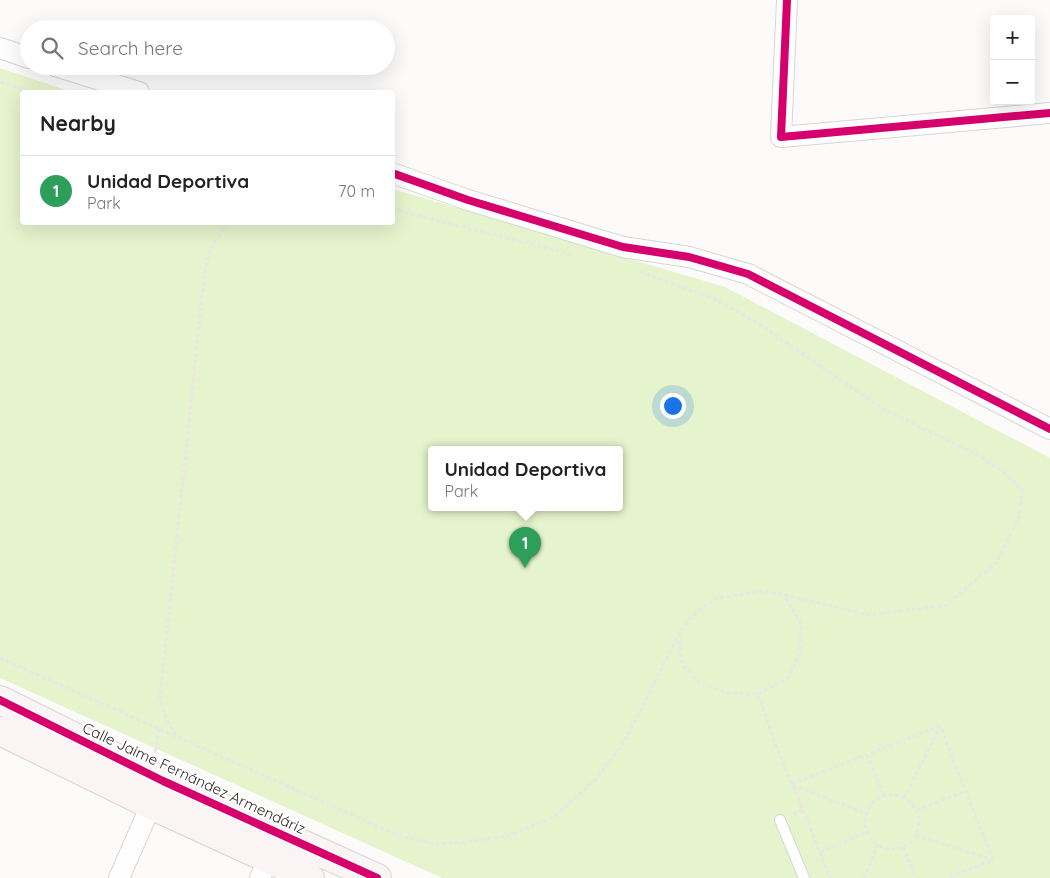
<!DOCTYPE html>
<meta charset="utf-8">
<style>
body{margin:0;font-family:Quicksand,sans-serif;background:#f2f2f2;color:#222}
.controls{position:absolute;right:15px;top:15px;display:grid;overflow:hidden;border-radius:5px;box-shadow:0 5px 20px #0002}
.controls button{width:45px;height:45px;display:grid;place-items:center;padding:0;border:0;border-bottom:1px solid #e0e0e0;background:#fff;color:#222;font:25px sans-serif}
.you{position:absolute;left:672px;top:405px;width:18px;height:18px;margin:-12px;border:4px solid #fff;border-radius:50%;background:#1a73e8;box-shadow:0 0 0 8px #1a73e833}
.badge{display:grid;place-items:center;width:32px;height:32px;border-radius:50%;background:#2563eb;color:#fff;font-size:16px;font-weight:700}
.pin{position:absolute;translate:-50% -41px;filter:drop-shadow(0 1px 2px #0008)}
.pin::after{content:'';position:absolute;top:26px;width:18px;height:15px;background:inherit;clip-path:polygon(0 0,100% 0,50% 100%)}
.popup{position:absolute;left:428px;top:446px;width:195px;height:65px;box-sizing:border-box;display:grid;place-content:center;border-radius:5px;background:#fff;filter:drop-shadow(0 1px 4px #0005);font-size:16px;white-space:nowrap;color:#767676}
.popup b{font-size:19px;color:#222}
.popup::after{content:'';position:absolute;left:50%;top:100%;margin-left:-10px;border:10px solid transparent;border-top-color:#fff}
.list{margin:0;padding:0;list-style:none}
h2{display:flex;justify-content:space-between;align-items:center;height:65px;margin:0;padding:0 20px;font-size:21px}
h2 small{font-size:16px;font-weight:400;color:#767676}
.list li{display:grid;grid-template-columns:32px 1fr auto;gap:15px;align-items:center;box-sizing:border-box;height:70px;padding:0 20px;border-top:1px solid #e0e0e0}
.list b{display:block;font-size:19px;white-space:nowrap}
.list p{margin:0;font-size:16px;white-space:nowrap;color:#767676}
.list em{font-size:16px;font-style:normal;color:#767676}
.icon{flex:none;width:28px;height:28px;fill:none;stroke:currentColor;stroke-width:2;stroke-linecap:round;stroke-linejoin:round}
.map{position:relative;flex:none;width:1050px;height:878px;overflow:hidden}
.search{position:absolute;background:#fff;box-shadow:0 5px 20px #0002;left:20px;top:20px;width:375px;height:55px;display:flex;align-items:center;gap:12px;box-sizing:border-box;padding:0 18px;border-radius:28px;color:#767676;font-size:19px}
.panel{position:absolute;background:#fff;box-shadow:0 5px 20px #0002;left:20px;top:90px;width:375px;height:135px;border-radius:5px}
.map>svg:first-child{display:block}
</style>
<div class="map">
<svg width="1050" height="878" viewBox="0 0 1050 878">
<rect width="100%" height="100%" fill="#fdfbf9"/>
<path fill="#e5f4cc" fill-rule="evenodd" d="M 0,68 L 72,92 L 22,92 L 22,222 L 392,222 L 393,189 L 725,287 L 1050,458 L 1050,878 L 442,878 L 0,678 ZM 431,449 L 619,449 L 619,507 L 431,507 Z"/>
<g fill="none" stroke-linecap="round" stroke-linejoin="round">
<defs>
<path id="lane" d="M 780,820 L 804,878"/>
<path id="street" d="M 787,0 L 781,137 L 1050,113
M 0,48 L 29,58
M 55,66 L 139,92
M 392,173 L 468,200 L 623,247 L 689,257 L 748,274 L 1050,429
M 119,878 L 151,805
M 260,878 L 268,859"/>
<path id="secondary" d="M 0,700 L 163,781 L 377,878
M 0,731 L 151,805 L 310,878"/>
</defs>
<use href="#lane" stroke="#d8d6d4" stroke-width="12"/>
<use href="#street" stroke="#d8d6d4" stroke-width="22"/>
<use href="#secondary" stroke="#d8d6d4" stroke-width="30"/>
<path stroke="#e7e7e5" stroke-width="3" stroke-dasharray="4 2.5" stroke-linecap="butt" d="M 0,82 L 31,92
M 392,209 L 571,254
M 679,634 L 682,664 L 700,683 L 728,693 L 758,694 L 776,746 L 803,810 L 793,814
M 0,658 L 397,835 L 434,844 L 467,842 L 511,835 L 554,817 L 596,779 L 625,741 L 679,634 L 693,615 L 714,599 L 761,591 L 784,595 L 869,615 L 946,605 L 996,563 L 1019,517 L 1022,490 L 1005,473 L 976,454 L 883,409 L 759,324 L 715,299 L 640,272
M 758,694 L 788,678 L 800,654 L 801,624 L 784,595
M 176,735 C 168,723 163,713 160,699 L 205,268 L 214,242 L 230,222
M 155,752 L 159,728
M 867,755 L 884,796
M 792,784 L 940,726 L 993,860 L 948,878
M 793,785 L 867,814
M865 822a27 27 0 1 1 54 0a27 27 0 1 1-54 0Z
M 904,798 L 940,727
M 803,810 L 830,878
M 917,810 L 966,791
M 916,835 L 993,860
M 903,847 L 916,878
M 820,852 L 867,832
M 864,878 L 878,845"/>
<use href="#lane" stroke="#fffefe" stroke-width="10"/>
<use href="#street" stroke="#fffefe" stroke-width="20"/>
<use href="#secondary" stroke="#faf4f5" stroke-width="28"/>
<defs>
<path id="cycleway" d="M 787,0 L 781,137 L 1050,113
M 392,173 L 468,200 L 623,247 L 689,257 L 748,274 L 1050,429
M 0,700 L 163,781 L 377,878"/>
</defs>
<use href="#cycleway" stroke="#fff" stroke-width="11"/>
<use href="#cycleway" stroke="#d6006c" stroke-width="8"/>
</g>
<g text-anchor="middle" dominant-baseline="central" stroke-width="4" stroke-linejoin="round" paint-order="stroke">
<g font-size="15" fill="#2b2927" stroke="#fff">
<text transform="translate(194 778) rotate(25)">Calle Jaime Fernández Armendáriz</text>
</g>
</g>
</svg>
<div class="controls">
<button>+</button>
<button>−</button>
</div>
<div class="you"></div>
<div class="pin badge" style="left:525px;top:568px;background:#2e9e5b">1</div>
<div class="popup"><b>Unidad Deportiva</b>Park</div>
<div class="search"><svg class="icon" aria-label="search" viewBox="0 0 24 24"><circle cx="10" cy="10" r="6"/><path d="M15 15l6 6"/></svg>Search here</div>
<section class="panel">
<h2>Nearby<small></small></h2>
<ul class="list">
<li><span class="badge" style="background:#2e9e5b">1</span><div><b>Unidad Deportiva</b><p>Park</p></div><em>70 m</em></li>
</ul>
</section>
</div>
